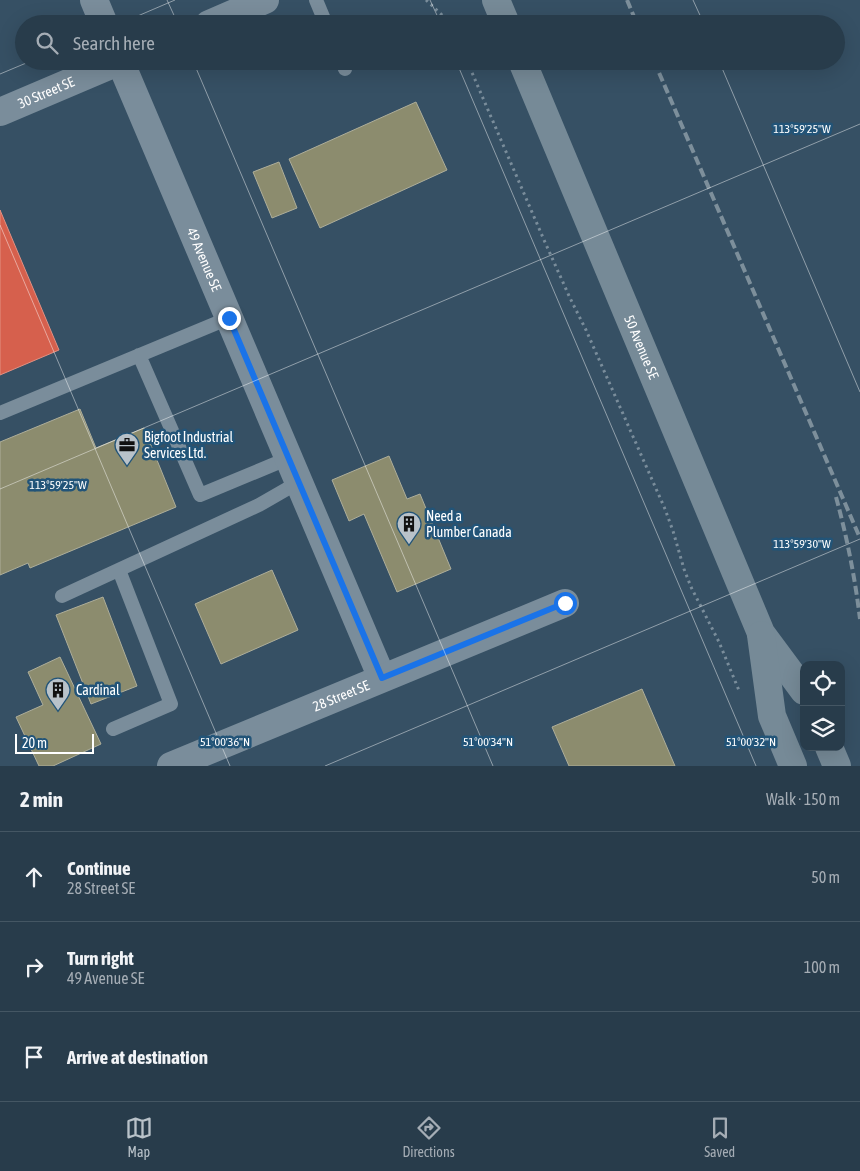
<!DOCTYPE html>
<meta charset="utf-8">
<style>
body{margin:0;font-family:"Asap Condensed",sans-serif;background:#344755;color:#f1f3f6}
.controls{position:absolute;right:15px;bottom:15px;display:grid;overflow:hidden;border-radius:10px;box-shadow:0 5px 20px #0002}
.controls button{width:45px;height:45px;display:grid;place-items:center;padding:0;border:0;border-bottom:1px solid #445663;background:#283c4b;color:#f1f3f6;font:25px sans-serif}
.scale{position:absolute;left:15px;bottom:12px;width:79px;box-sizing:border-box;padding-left:5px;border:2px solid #fff;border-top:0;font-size:14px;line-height:18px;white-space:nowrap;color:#fff;-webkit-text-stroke:4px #225478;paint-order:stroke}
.stop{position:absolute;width:15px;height:15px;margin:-11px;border:4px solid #1a73e8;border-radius:50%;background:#fff}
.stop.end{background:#1a73e8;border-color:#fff;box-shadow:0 1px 5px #0008}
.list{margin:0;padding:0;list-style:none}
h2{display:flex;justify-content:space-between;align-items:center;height:65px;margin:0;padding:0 20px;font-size:21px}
h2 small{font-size:16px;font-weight:400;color:#a5adb5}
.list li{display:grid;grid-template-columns:32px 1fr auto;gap:15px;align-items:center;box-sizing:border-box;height:90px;padding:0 20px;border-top:1px solid #445663}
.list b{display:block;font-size:19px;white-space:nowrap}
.list p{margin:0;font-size:16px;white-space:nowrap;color:#a5adb5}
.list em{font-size:16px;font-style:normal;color:#a5adb5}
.icon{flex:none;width:28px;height:28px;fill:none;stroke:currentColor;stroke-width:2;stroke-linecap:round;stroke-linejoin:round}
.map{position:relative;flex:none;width:860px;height:766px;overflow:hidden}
.search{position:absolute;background:#283c4b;box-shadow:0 5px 20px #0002;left:15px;right:15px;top:15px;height:55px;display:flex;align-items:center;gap:12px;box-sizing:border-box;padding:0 18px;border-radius:28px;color:#a5adb5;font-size:19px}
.sheet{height:335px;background:#283c4b}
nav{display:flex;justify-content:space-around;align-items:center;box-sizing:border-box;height:70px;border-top:1px solid #445663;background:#283c4b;font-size:14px;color:#a5adb5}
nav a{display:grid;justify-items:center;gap:2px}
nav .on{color:#b9c2c9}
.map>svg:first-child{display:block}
</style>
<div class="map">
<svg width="860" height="766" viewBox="0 0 860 766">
<rect width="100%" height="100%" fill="#365064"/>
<path fill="#d6604d" stroke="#e29082" d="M 0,210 L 59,350 L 0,375 Z"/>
<path fill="#8c8c6e" stroke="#aeae9a" d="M 416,102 L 447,170 L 320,228 L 289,159 Z
M 279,162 L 297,208 L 272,218 L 253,172 Z
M 80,409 L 96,448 L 144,428 L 176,507 L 30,568 L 28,563 L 0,575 L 0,442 Z
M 389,456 L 407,499 L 420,494 L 451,569 L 397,592 L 364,514 L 349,521 L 332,480 Z
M 272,570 L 298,630 L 221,664 L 195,604 Z
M 103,597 L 137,686 L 91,704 L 56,615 Z
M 60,657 L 101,744 L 53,766 L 39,766 L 16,717 L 43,705 L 28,672 Z
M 642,689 L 675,766 L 569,766 L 552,727 Z"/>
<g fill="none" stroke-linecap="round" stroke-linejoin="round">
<path stroke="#7a8d9b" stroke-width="3" stroke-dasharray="2.5 4" stroke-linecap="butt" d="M 426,0 L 442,15 L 448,24
M 467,61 L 544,240 L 570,298 L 586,330 L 665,509 L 673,531 L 684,569 L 691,587 L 719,642 L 740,693"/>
<path stroke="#7a8d9b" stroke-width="14" d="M 316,0 L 326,24
M 342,61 L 345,69
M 139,355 L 200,495 L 289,458
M 0,413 L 229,318
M 62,596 L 259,505 L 299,482
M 113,729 L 171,704 L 119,570"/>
<g stroke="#7a8d9b" stroke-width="28">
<path d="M 94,0 L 104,24"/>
<path d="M 209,24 L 265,0"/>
<path id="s1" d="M 0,112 L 120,61 L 382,678"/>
<path id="s2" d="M 171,766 L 565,603"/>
</g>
<g stroke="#768a97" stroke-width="28">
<path d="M 496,0 L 506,24"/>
<path id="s3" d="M 522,61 L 761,633 L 804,691"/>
<path d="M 761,635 L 772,716 L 793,766"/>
<path d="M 829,747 L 837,766"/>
</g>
<path stroke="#7d8f9b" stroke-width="4" stroke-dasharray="9 4" stroke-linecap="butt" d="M 627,0 L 637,24
M 654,61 L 860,538
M 836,497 C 847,537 855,578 860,619"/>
</g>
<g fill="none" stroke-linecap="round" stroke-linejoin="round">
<path stroke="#1a73e8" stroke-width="6" d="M 229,318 L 382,678 L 565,603"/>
</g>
<path fill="none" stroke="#fff" stroke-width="1" stroke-opacity="0.45" d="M 167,0 L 178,24M 430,0 L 441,24M 693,0 L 704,24M 119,24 L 175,0M 193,61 L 493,766M 456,61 L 756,766M 719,61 L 860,392M 0,74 L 31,61M 0,225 L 230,766M 0,489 L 860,124M 325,766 L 860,539"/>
<defs>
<symbol id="office-pin" viewBox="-11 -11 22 30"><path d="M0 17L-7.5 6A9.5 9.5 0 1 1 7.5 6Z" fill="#b9c2c9" stroke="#225478"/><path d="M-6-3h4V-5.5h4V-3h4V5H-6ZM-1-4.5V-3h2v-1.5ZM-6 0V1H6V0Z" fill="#111"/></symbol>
<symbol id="building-pin" viewBox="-11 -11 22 30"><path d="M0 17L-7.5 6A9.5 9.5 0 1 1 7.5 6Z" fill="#b9c2c9" stroke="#225478"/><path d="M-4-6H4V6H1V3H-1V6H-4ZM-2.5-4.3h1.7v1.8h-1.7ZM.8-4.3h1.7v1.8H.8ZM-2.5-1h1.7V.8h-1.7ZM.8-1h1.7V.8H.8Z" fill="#111"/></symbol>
</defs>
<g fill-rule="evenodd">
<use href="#office-pin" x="113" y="431" width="28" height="38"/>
<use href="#building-pin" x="395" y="510" width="28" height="38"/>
<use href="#building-pin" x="44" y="676" width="28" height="38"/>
</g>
<g text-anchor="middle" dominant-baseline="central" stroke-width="5" stroke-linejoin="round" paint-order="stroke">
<g font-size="14" fill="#fff" stroke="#225478">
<text stroke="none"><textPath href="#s1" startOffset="50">30 Street SE</textPath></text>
<text stroke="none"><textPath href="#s1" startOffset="346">49 Avenue SE</textPath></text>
<text stroke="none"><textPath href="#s3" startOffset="310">50 Avenue SE</textPath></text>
<text stroke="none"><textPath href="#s2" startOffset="184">28 Street SE</textPath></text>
</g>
<g font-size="14" fill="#fff" stroke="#225478" text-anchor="start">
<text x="144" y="437">Bigfoot Industrial<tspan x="144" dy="16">Services Ltd.</tspan></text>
<text x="426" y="516">Need a<tspan x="426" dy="16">Plumber Canada</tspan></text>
<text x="76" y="690">Cardinal</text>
</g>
</g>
<g font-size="12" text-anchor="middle" fill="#fff" stroke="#225478" stroke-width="5" stroke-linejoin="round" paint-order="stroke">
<text x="802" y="133">113°59'25"W</text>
<text x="58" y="489">113°59'25"W</text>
<text x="802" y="548">113°59'30"W</text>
<text x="225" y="746">51°00'36"N</text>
<text x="488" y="746">51°00'34"N</text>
<text x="751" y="746">51°00'32"N</text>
</g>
</svg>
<div class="controls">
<button><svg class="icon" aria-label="locate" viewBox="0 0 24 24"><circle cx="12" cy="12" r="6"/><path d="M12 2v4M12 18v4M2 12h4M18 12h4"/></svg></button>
<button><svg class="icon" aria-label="layers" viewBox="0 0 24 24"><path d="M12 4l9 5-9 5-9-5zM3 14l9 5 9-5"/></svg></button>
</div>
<div class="scale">20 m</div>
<div class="stop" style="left:565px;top:603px"></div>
<div class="stop end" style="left:229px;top:318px"></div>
<div class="search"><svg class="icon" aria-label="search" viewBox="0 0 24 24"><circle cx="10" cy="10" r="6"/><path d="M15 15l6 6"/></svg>Search here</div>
</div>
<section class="sheet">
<h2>2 min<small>Walk · 150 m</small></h2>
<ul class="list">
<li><svg class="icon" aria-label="ahead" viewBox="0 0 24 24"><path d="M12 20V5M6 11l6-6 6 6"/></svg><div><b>Continue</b><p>28 Street SE</p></div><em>50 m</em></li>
<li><svg class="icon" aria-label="right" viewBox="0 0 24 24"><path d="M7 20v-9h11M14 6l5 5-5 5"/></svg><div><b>Turn right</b><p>49 Avenue SE</p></div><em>100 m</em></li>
<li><svg class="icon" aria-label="arrive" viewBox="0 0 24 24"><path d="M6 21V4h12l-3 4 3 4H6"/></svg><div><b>Arrive at destination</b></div></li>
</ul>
</section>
<nav>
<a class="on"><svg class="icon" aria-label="map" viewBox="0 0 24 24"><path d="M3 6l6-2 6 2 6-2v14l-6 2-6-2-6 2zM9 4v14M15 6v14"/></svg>Map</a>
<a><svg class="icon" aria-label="directions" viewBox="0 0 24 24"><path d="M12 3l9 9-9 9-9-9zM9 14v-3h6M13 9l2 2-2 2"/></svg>Directions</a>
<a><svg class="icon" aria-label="saved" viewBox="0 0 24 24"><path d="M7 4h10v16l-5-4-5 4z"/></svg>Saved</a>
</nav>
